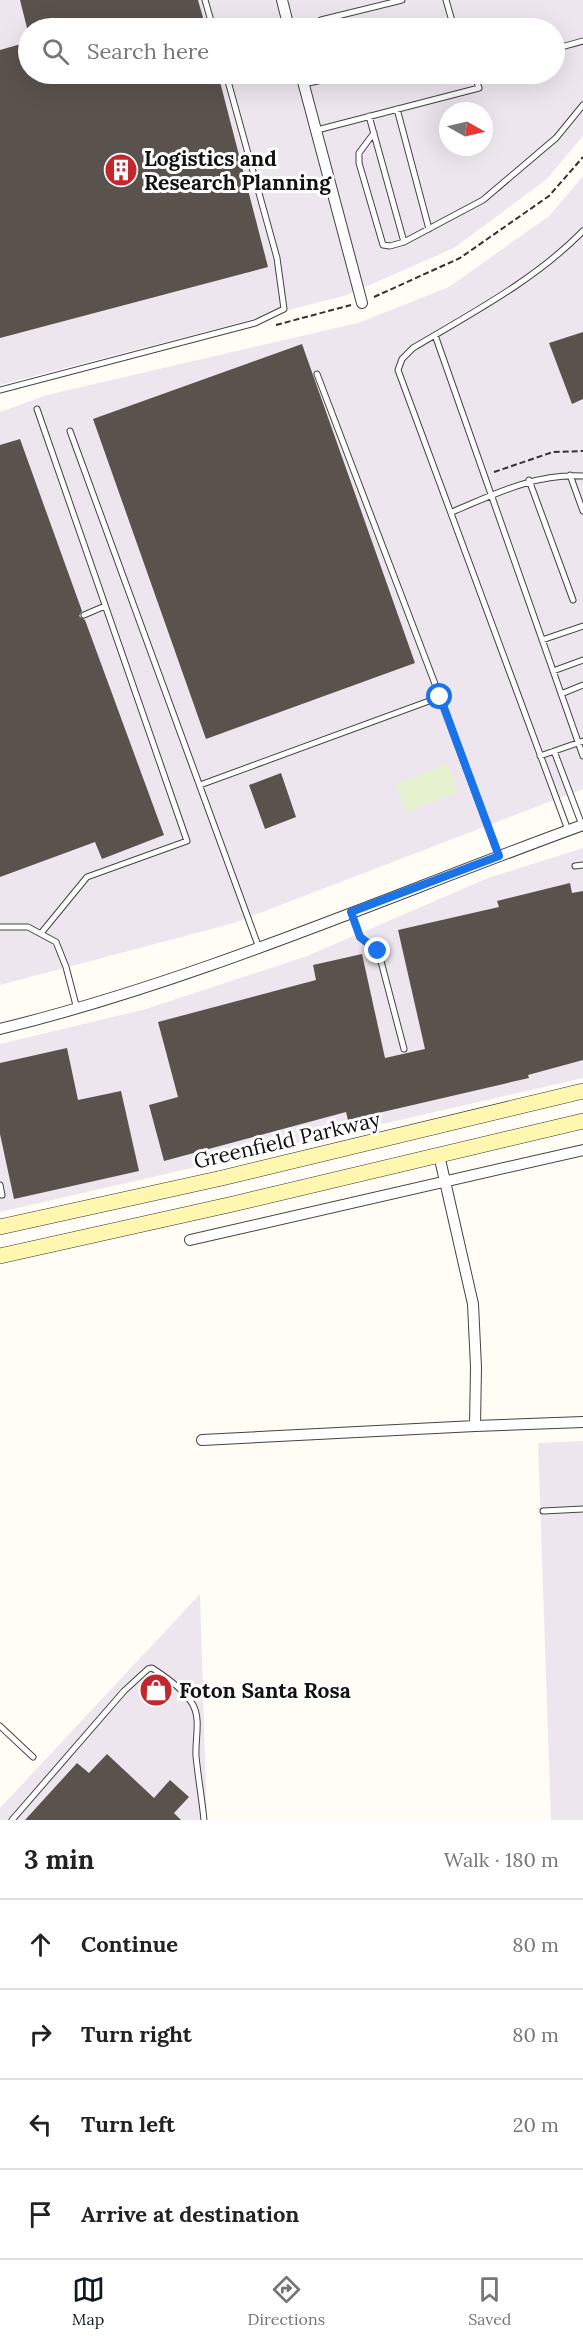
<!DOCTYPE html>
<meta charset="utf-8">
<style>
body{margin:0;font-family:Lora,serif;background:#f6f6f6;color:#222}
.compass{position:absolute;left:439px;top:102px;width:54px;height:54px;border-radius:50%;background:#fff;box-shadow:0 6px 24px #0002;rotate:98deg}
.stop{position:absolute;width:18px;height:18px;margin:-14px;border:4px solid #1a73e8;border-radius:50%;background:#fff}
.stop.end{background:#1a73e8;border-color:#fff;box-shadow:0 2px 6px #0008}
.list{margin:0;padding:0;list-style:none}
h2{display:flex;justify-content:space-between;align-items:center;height:78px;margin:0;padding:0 24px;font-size:26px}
h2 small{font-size:20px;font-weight:400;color:#767676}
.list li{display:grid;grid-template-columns:39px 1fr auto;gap:18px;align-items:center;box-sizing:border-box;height:90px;padding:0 24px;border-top:2px solid #e0e0e0}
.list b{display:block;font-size:22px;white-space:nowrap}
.list em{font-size:20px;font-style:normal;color:#767676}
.icon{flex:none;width:33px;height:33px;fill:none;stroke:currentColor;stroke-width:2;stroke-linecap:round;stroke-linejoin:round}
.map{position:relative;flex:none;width:583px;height:1820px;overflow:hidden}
.search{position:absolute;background:#fff;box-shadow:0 6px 24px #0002;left:18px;right:18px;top:18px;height:66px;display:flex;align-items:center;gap:15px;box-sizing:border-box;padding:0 21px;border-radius:33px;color:#767676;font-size:22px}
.sheet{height:438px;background:#fff}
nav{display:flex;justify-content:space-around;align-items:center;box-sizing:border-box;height:84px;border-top:2px solid #e0e0e0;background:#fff;font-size:16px;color:#767676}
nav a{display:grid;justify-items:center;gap:3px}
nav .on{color:#111827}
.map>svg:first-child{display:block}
</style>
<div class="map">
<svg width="583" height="1820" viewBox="0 0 583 1820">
<rect width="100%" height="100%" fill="#fffdf5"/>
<path fill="#eee6ef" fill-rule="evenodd" d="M 0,0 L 583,0 L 583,136 L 547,179 L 454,248 L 347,295 L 0,385 ZM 28,28 L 554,28 L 554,74 L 28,74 ZM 448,111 L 484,111 L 484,147 L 448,147 Z
M 583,176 L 583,789 L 234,923 L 0,985 L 0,412 L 47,395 L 358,323 L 449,287 L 549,216 Z
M 583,848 L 583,1078 L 0,1212 L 0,1044 L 146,1009 L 307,956 L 488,878 Z
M 583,1441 L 583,1820 L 551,1820 L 538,1443 Z
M 200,1594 L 207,1820 L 0,1820 L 0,1808 Z"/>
<path fill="#e6f2cf" d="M 448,764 L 458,792 L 406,812 L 396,784 Z"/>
<path fill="#5a524d" d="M 20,0 L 198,0 L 206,28 L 27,28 Z
M 28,42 L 28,74 L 218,74 L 268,267 L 0,338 L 0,50 Z
M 583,332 L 583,399 L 572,404 L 549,343 Z
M 302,344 L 415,663 L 206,739 L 93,419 Z
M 20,439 L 82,611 L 79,616 L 85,620 L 164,835 L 102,859 L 95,842 L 0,877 L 0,445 Z
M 281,773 L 296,817 L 265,829 L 249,785 Z
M 570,883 L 572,893 L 583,891 L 583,1060 L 528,1075 L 529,1078 L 348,1120 L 346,1112 L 164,1161 L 149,1105 L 178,1097 L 158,1022 L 316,980 L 313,965 L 362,954 L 385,1058 L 425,1049 L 398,930 L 499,907 L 497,901 Z
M 67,1048 L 78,1100 L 121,1091 L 139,1171 L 14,1199 L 0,1134 L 0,1063 Z
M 107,1754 L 154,1798 L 170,1780 L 189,1797 L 174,1813 L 181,1820 L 25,1820 L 77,1763 L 89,1773 Z"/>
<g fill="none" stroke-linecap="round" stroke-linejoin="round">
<defs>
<path id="service" d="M 205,0 L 213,28
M 446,0 L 454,28
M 321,20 L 402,0
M 554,49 L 583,41
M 304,84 L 349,74
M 397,109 L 429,229
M 369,116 L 404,242 L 390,246 L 383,245 L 359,163 L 359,153 L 374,133
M 317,130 L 479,88 L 474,74
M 404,242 L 483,200 L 556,138 L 583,105
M 435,335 L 583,756
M 0,390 L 255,323 L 284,309 L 277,258 L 226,74
M 37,409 L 187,841 L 87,877 L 42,932
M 70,431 L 259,948
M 570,475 L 583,511
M 529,480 L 573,600
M 452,512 C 495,494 536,473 583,476
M 84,615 L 105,606
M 542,640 L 583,626
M 553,671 L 583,660
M 561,694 L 583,685
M 440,697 L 499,857
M 554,751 L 582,825
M 540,756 L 583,741
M 200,785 L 440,697 L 317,374
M 568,830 L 398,370 L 402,359 L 413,348 C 472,313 535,280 583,231
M 575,866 L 583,865
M 352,914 L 360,937 L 378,950 L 404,1049
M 0,927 L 28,927 L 56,942 L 66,967 L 77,1009
M 0,1185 L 2,1195
M 543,1511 L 583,1509
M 0,1726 L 33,1757
M 12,1820 L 124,1691 L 148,1669 L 152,1668 C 166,1677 185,1690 193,1705 C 201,1720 195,1739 196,1756 C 198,1777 202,1799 204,1820"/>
<path id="minor" d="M 282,0 L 289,28
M 301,74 L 362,303
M 0,1029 C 200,980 390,895 583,825
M 439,1155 L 473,1304 L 476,1367 L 475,1426
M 190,1240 L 583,1150
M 202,1440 L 475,1426 L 583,1422"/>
<path id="secondary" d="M 0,1227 L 222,1178 L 583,1091
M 0,1256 L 233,1204 L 583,1121"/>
</defs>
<use href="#service" stroke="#444" stroke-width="7"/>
<use href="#minor" stroke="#444" stroke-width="12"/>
<use href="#secondary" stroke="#333" stroke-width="16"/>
<path stroke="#333" stroke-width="2" stroke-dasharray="6 3" stroke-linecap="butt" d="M 374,297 L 460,258 L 549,196 L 583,157
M 276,325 L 351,305
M 494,472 L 553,452 L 583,451"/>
<use href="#service" stroke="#fff" stroke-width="5"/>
<use href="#minor" stroke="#fff" stroke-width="10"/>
<use href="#secondary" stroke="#fff6b0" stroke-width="15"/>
</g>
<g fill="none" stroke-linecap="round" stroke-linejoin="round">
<path stroke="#1a73e8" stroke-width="8" d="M 378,951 L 360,937 L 351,912 L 499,856 L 440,697"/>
</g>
<defs>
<symbol id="building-disc" viewBox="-11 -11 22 22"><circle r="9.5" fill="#c4262e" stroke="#fff"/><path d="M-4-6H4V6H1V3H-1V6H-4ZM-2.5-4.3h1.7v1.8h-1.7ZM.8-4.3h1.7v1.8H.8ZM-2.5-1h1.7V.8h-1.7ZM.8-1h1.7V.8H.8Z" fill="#fff"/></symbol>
<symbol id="shop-disc" viewBox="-11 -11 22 22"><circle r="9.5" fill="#c4262e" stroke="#fff"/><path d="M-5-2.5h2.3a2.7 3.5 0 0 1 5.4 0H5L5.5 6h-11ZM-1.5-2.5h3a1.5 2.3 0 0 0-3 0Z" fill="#fff"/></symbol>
</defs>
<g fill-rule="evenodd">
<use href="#building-disc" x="102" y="151" width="38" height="38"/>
<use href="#shop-disc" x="137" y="1671" width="38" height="38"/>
</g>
<g text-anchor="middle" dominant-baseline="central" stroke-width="6" stroke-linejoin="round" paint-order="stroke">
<g font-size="21" font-weight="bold" fill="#111" stroke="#fff" text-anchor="start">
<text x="144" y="158">Logistics and<tspan x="144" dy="24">Research Planning</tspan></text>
<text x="179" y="1690">Foton Santa Rosa</text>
</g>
<g font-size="21" fill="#111" stroke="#fff">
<text transform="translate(287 1140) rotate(-13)">Greenfield Parkway</text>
</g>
</g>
</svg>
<svg class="compass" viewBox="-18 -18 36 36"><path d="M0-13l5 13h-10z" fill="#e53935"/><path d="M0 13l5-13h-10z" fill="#767676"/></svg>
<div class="stop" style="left:440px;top:697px"></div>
<div class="stop end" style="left:378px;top:951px"></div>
<div class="search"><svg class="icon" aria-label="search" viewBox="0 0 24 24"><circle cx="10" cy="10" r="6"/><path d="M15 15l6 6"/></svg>Search here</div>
</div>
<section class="sheet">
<h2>3 min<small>Walk · 180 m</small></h2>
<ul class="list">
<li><svg class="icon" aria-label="ahead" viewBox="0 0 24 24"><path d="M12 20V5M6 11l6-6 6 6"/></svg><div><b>Continue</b></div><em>80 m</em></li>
<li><svg class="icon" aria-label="right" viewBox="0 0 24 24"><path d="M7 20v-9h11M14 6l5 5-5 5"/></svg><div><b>Turn right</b></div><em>80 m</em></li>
<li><svg class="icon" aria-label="left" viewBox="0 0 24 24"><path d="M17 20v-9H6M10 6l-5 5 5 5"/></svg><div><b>Turn left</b></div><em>20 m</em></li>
<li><svg class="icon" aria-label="arrive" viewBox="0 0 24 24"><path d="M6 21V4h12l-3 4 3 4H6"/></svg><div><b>Arrive at destination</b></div></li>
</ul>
</section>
<nav>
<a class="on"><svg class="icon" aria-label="map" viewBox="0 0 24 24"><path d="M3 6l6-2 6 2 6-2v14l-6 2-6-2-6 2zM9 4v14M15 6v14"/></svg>Map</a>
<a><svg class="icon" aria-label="directions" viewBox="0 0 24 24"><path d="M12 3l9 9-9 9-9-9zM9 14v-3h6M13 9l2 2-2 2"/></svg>Directions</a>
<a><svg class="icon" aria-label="saved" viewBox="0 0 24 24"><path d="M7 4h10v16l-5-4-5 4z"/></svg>Saved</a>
</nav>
